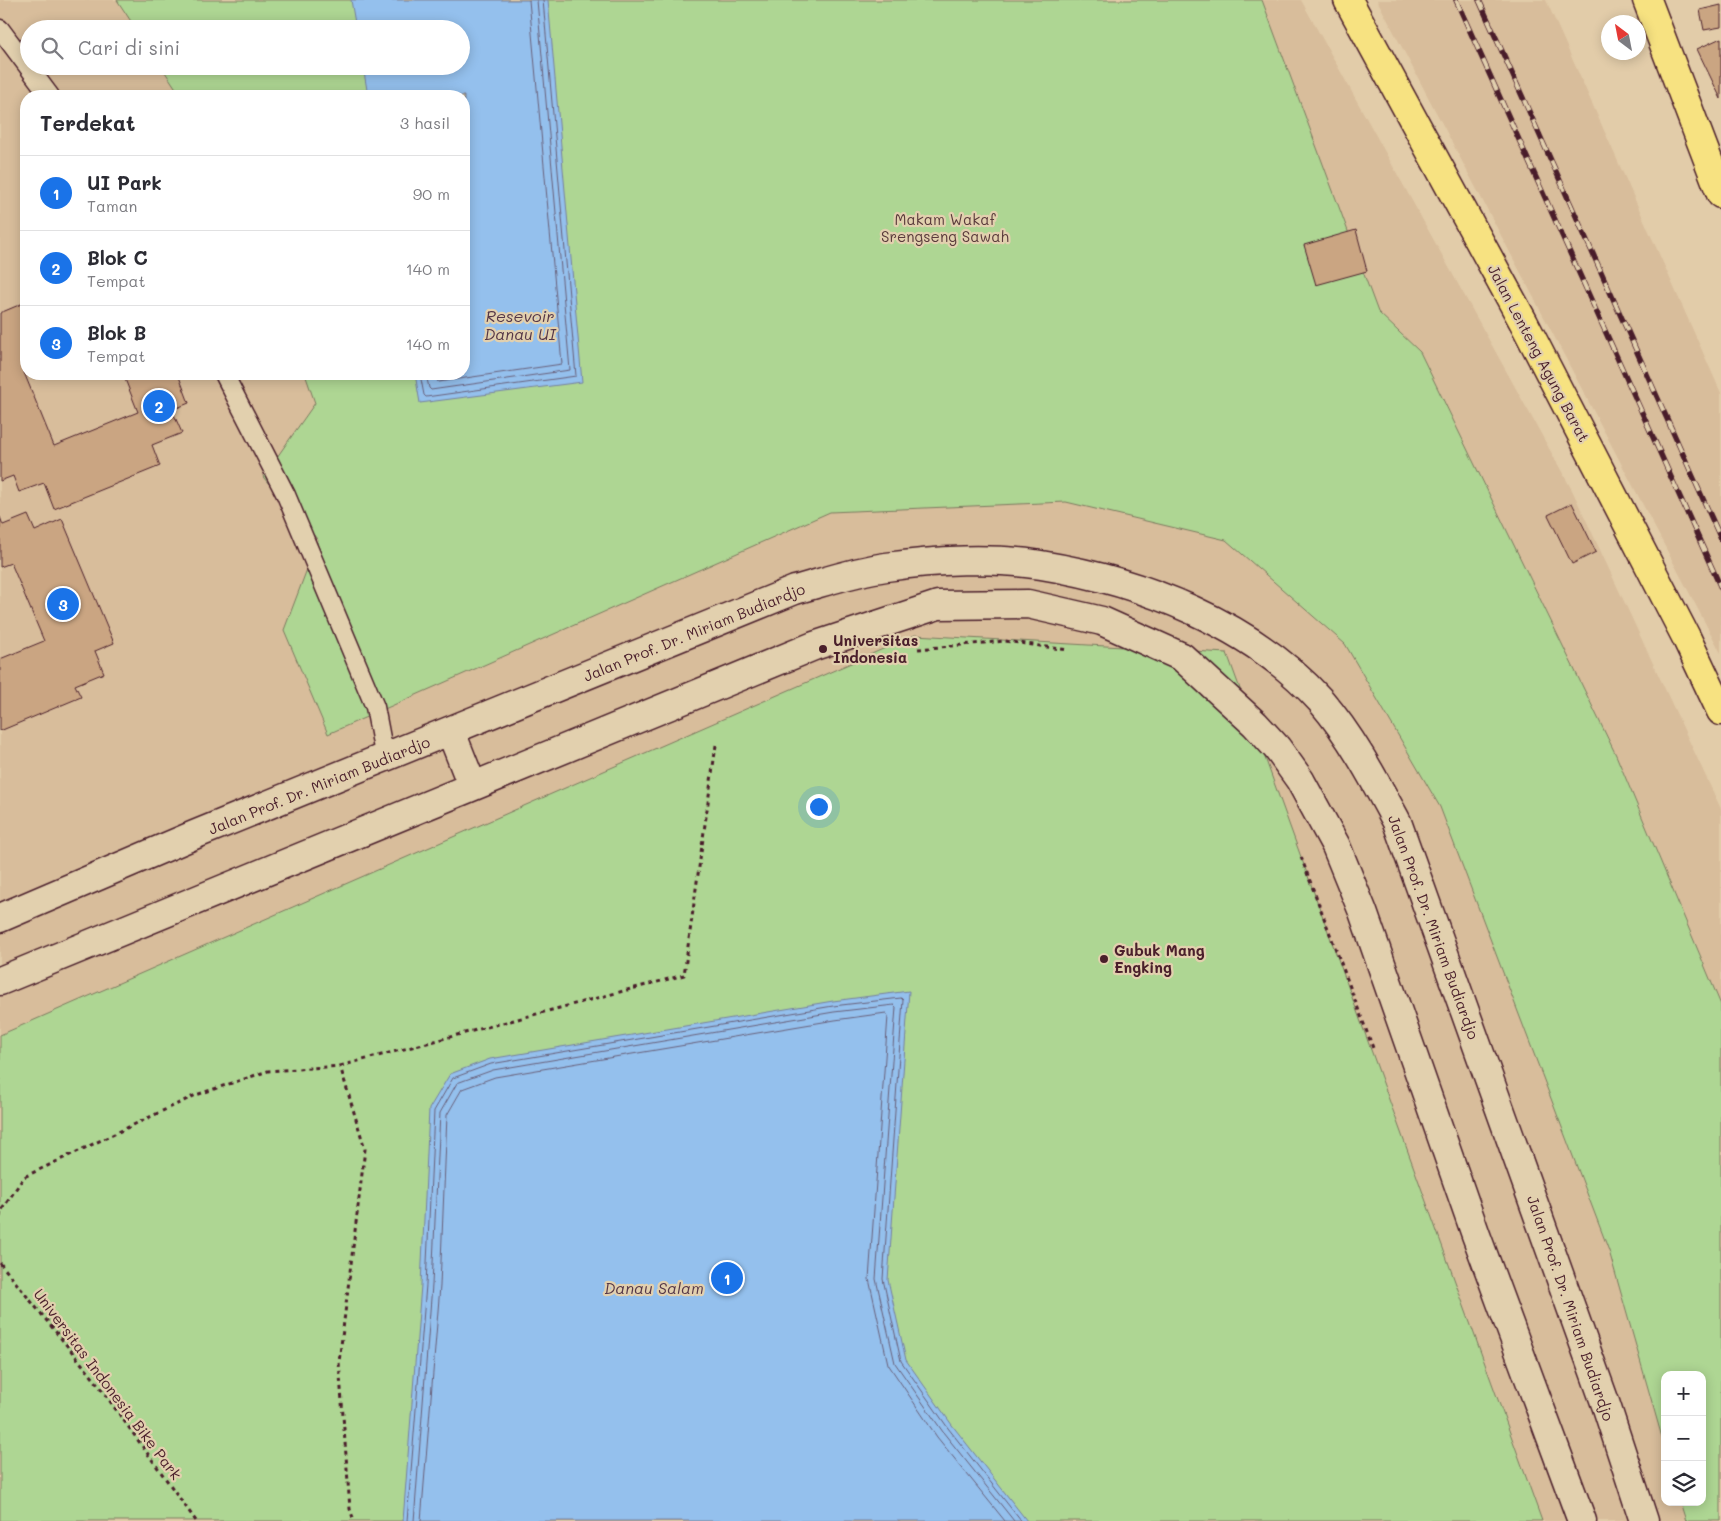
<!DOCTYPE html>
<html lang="id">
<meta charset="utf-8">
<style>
body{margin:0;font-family:Mali,sans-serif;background:#f2f2f3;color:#2b2b33}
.controls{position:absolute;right:15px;bottom:15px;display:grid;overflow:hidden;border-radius:10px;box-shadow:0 2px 12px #0003}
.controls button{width:45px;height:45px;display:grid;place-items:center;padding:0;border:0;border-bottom:1px solid #e1e1e2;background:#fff;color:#2b2b33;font:25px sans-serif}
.compass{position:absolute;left:1601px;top:15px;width:45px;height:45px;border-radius:50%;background:#fff;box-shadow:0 2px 12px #0003;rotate:328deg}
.you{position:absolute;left:818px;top:806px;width:18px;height:18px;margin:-12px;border:4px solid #fff;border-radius:50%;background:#1a73e8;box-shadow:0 0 0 8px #1a73e833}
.badge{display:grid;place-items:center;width:32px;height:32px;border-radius:50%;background:#1a73e8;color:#fff;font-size:16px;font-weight:700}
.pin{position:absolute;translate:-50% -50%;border:2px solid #fff;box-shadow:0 1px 5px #0006}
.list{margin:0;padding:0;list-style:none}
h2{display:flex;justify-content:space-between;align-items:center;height:65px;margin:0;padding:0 20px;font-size:21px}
h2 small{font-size:16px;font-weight:400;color:#7c7c81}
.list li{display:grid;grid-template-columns:32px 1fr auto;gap:15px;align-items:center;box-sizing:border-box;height:75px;padding:0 20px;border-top:1px solid #e1e1e2}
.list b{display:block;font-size:19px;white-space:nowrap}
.list p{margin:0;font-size:16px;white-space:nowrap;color:#7c7c81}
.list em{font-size:16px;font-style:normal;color:#7c7c81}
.icon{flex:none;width:28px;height:28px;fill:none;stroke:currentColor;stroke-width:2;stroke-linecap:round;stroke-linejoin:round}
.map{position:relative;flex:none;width:1721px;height:1521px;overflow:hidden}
.search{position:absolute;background:#fff;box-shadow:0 2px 12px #0003;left:20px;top:20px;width:450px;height:55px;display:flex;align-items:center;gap:12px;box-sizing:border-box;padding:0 18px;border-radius:28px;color:#7c7c81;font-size:19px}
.panel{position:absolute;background:#fff;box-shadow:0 2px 12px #0003;left:20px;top:90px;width:450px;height:290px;border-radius:20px}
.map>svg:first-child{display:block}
</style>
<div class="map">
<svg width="1721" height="1521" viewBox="0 0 1721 1521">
<rect width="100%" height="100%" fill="#e2cca9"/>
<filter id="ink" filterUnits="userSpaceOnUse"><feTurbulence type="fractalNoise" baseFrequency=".02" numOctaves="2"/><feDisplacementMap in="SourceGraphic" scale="10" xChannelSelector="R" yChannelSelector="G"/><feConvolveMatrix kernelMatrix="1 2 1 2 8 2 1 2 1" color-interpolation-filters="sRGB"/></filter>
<g filter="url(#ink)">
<path fill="#d8bd9b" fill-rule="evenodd" d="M 0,0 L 1301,0 L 1572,490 L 1721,809 L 1721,1521 L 0,1521 ZM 29,29 L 461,29 L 461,66 L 29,66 ZM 26,96 L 464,96 L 464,374 L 26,374 ZM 1665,1375 L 1702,1375 L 1702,1502 L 1665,1502 Z
M 1377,0 L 1546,0 L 1721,393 L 1721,653 Z"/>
<path fill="#aed693" stroke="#7c7a5f" d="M 117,0 L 1262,0 L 1378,312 L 1420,352 L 1616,755 L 1721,1005 L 1721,1521 L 1686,1521 L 1680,1502 L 1702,1502 L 1702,1375 L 1665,1375 L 1665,1448 L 1609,1251 L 1440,807 L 1345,644 L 1226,540 L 1066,502 L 830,512 L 328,734 L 284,630 L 318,540 L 263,477 L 315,403 L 305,374 L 464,374 L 464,96 L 181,96 L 161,66 L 461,66 L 461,29 L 136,29 Z
M 915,635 L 1227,653 L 1542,1521 L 0,1521 L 0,1035 Z"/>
<path fill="#94c0ed" stroke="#76809f" d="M 351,0 L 548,0 L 582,382 L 420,403 L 415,374 L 464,374 L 464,96 L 368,96 L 363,66 L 461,66 L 461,29 L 356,29 Z
M 909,991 L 888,1280 L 906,1360 L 952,1425 L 1027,1521 L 403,1521 L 421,1285 L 429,1109 L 450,1074 L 490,1059 L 833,1001 Z"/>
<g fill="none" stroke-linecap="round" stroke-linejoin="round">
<path stroke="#685f79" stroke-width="1" d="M 420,374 L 424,395 L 426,397 L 576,376 L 543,0
M 426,374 L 429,388 L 431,390 L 570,370 L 537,0
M 434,374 L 438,382 L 562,364 L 529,0
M 407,1521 L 426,1285 L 434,1111 L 453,1078 L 491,1064 L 833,1006 L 901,998 L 903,1000 L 883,1279 L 901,1361 L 948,1428 L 1021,1521
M 414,1521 L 432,1285 L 440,1113 L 457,1083 L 493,1070 L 834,1012 L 894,1005 L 896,1007 L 876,1279 L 895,1363 L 943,1432 L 1014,1521
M 421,1521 L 440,1286 L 447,1115 L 462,1089 L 495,1077 L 835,1020 L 886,1013 L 888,1016 L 869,1279 L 888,1364 L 937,1437 L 1005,1521"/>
</g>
<path fill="#caa582" stroke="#4a1f2b" d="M 1721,5 L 1721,27 L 1704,30 L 1700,10 Z
M 1721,38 L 1721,99 L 1697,49 Z
M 1356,230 L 1367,271 L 1316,285 L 1304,245 Z
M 26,302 L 26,369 L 23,370 L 54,446 L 138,412 L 123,374 L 178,374 L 189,403 L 172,410 L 182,433 L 152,445 L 160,466 L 54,509 L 44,483 L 19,492 L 13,476 L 0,481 L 0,313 Z
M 1572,503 L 1596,552 L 1572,564 L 1548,515 Z
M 28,515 L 35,531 L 62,519 L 114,643 L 95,651 L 104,673 L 75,685 L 81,697 L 0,731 L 0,659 L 44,641 L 11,563 L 0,567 L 0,517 L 3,525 Z"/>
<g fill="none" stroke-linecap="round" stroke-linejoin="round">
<defs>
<path id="lane" d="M 0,29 L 50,96
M 224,374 L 286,495 L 375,707 L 385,759"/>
<path id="street" d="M 451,732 L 472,785
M 0,918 L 194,835 L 795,590 C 824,582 856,571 886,567 C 934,560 993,557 1041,565 C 1141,581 1252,624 1321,701 C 1352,737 1375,781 1397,822 L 1606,1405 L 1644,1521
M 0,981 L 814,646 L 938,605 L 1028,604 L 1102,621 L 1182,657 L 1255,724 L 1277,748 L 1300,780 L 1336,846 L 1363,912 L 1476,1235 L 1582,1521"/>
<path id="primary" d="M 1348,0 L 1524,323 L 1686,637 L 1721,711
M 1647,0 L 1721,194"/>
</defs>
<use href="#lane" stroke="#4a1f2b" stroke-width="21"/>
<use href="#street" stroke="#4a1f2b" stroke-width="31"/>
<use href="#primary" stroke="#4a1f2b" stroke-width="31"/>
<path stroke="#4a1f2b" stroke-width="3" stroke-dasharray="4 4" stroke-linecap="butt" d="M 918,649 L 1005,641 L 1068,650
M 1301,857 L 1373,1048
M 340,1066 L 684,975 L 716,745
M 0,1217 L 1,1211 L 24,1177 L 196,1095 L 268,1071 L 340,1066 L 365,1149 L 339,1362 L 350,1509 L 354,1521
M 0,1263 L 94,1379 L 196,1521"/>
<use href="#lane" stroke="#e2d0ae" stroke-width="18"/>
<use href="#street" stroke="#e2d0ae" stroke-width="28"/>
<use href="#primary" stroke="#f7e281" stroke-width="28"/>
<defs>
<path id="rail" d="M 1456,0 L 1721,588
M 1479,0 L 1721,539"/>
</defs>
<use href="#rail" stroke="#4a1f2b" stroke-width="5.5"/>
<use href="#rail" stroke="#e2d0ae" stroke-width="4" stroke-dasharray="11" stroke-linecap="butt"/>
</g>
</g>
<g fill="#4a1f2b" stroke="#e2d0ae" stroke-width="2">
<circle cx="823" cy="649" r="5"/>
<circle cx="1104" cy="959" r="5"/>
</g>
<g text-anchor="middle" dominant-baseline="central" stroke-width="4.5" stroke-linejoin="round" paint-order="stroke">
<g font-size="15" fill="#593a3b" stroke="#e2d0ae">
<text x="945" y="219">Makam Wakaf<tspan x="945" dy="17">Srengseng Sawah</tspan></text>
</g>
<g font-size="15" fill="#4a1f2b" stroke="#e2d0ae">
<text transform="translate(1539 353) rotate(62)">Jalan Lenteng Agung Barat</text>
<text transform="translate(694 632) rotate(-22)">Jalan Prof. Dr. Miriam Budiardjo</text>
<text transform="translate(319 785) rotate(-22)">Jalan Prof. Dr. Miriam Budiardjo</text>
<text transform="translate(1434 927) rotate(70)">Jalan Prof. Dr. Miriam Budiardjo</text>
<text transform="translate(1571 1308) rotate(71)">Jalan Prof. Dr. Miriam Budiardjo</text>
<text transform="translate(108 1384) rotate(53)">Universitas Indonesia Bike Park</text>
</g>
<g font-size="15" font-weight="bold" fill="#4a1f2b" stroke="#e2d0ae" text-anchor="start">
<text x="833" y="640">Universitas<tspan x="833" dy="17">Indonesia</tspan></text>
<text x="1114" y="950">Gubuk Mang<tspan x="1114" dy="17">Engking</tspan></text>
</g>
<g font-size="16" font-style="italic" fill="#553748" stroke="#e2d0ae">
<text x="520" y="315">Resevoir<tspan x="520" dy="18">Danau UI</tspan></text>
<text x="654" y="1287">Danau Salam</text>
</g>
</g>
</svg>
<div class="controls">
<button>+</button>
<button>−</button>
<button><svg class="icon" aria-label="layers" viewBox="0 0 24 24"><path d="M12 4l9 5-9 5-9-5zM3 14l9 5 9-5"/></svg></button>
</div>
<svg class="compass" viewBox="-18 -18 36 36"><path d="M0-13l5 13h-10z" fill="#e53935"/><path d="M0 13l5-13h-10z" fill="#7c7c81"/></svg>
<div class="you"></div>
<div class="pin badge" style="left:727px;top:1278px">1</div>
<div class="pin badge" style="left:159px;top:406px">2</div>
<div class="pin badge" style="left:63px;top:604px">3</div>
<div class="search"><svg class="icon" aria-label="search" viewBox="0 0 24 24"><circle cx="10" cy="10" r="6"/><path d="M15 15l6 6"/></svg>Cari di sini</div>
<section class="panel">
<h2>Terdekat<small>3 hasil</small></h2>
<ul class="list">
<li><span class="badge">1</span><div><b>UI Park</b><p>Taman</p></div><em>90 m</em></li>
<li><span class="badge">2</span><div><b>Blok C</b><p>Tempat</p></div><em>140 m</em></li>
<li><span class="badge">3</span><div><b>Blok B</b><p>Tempat</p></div><em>140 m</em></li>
</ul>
</section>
</div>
